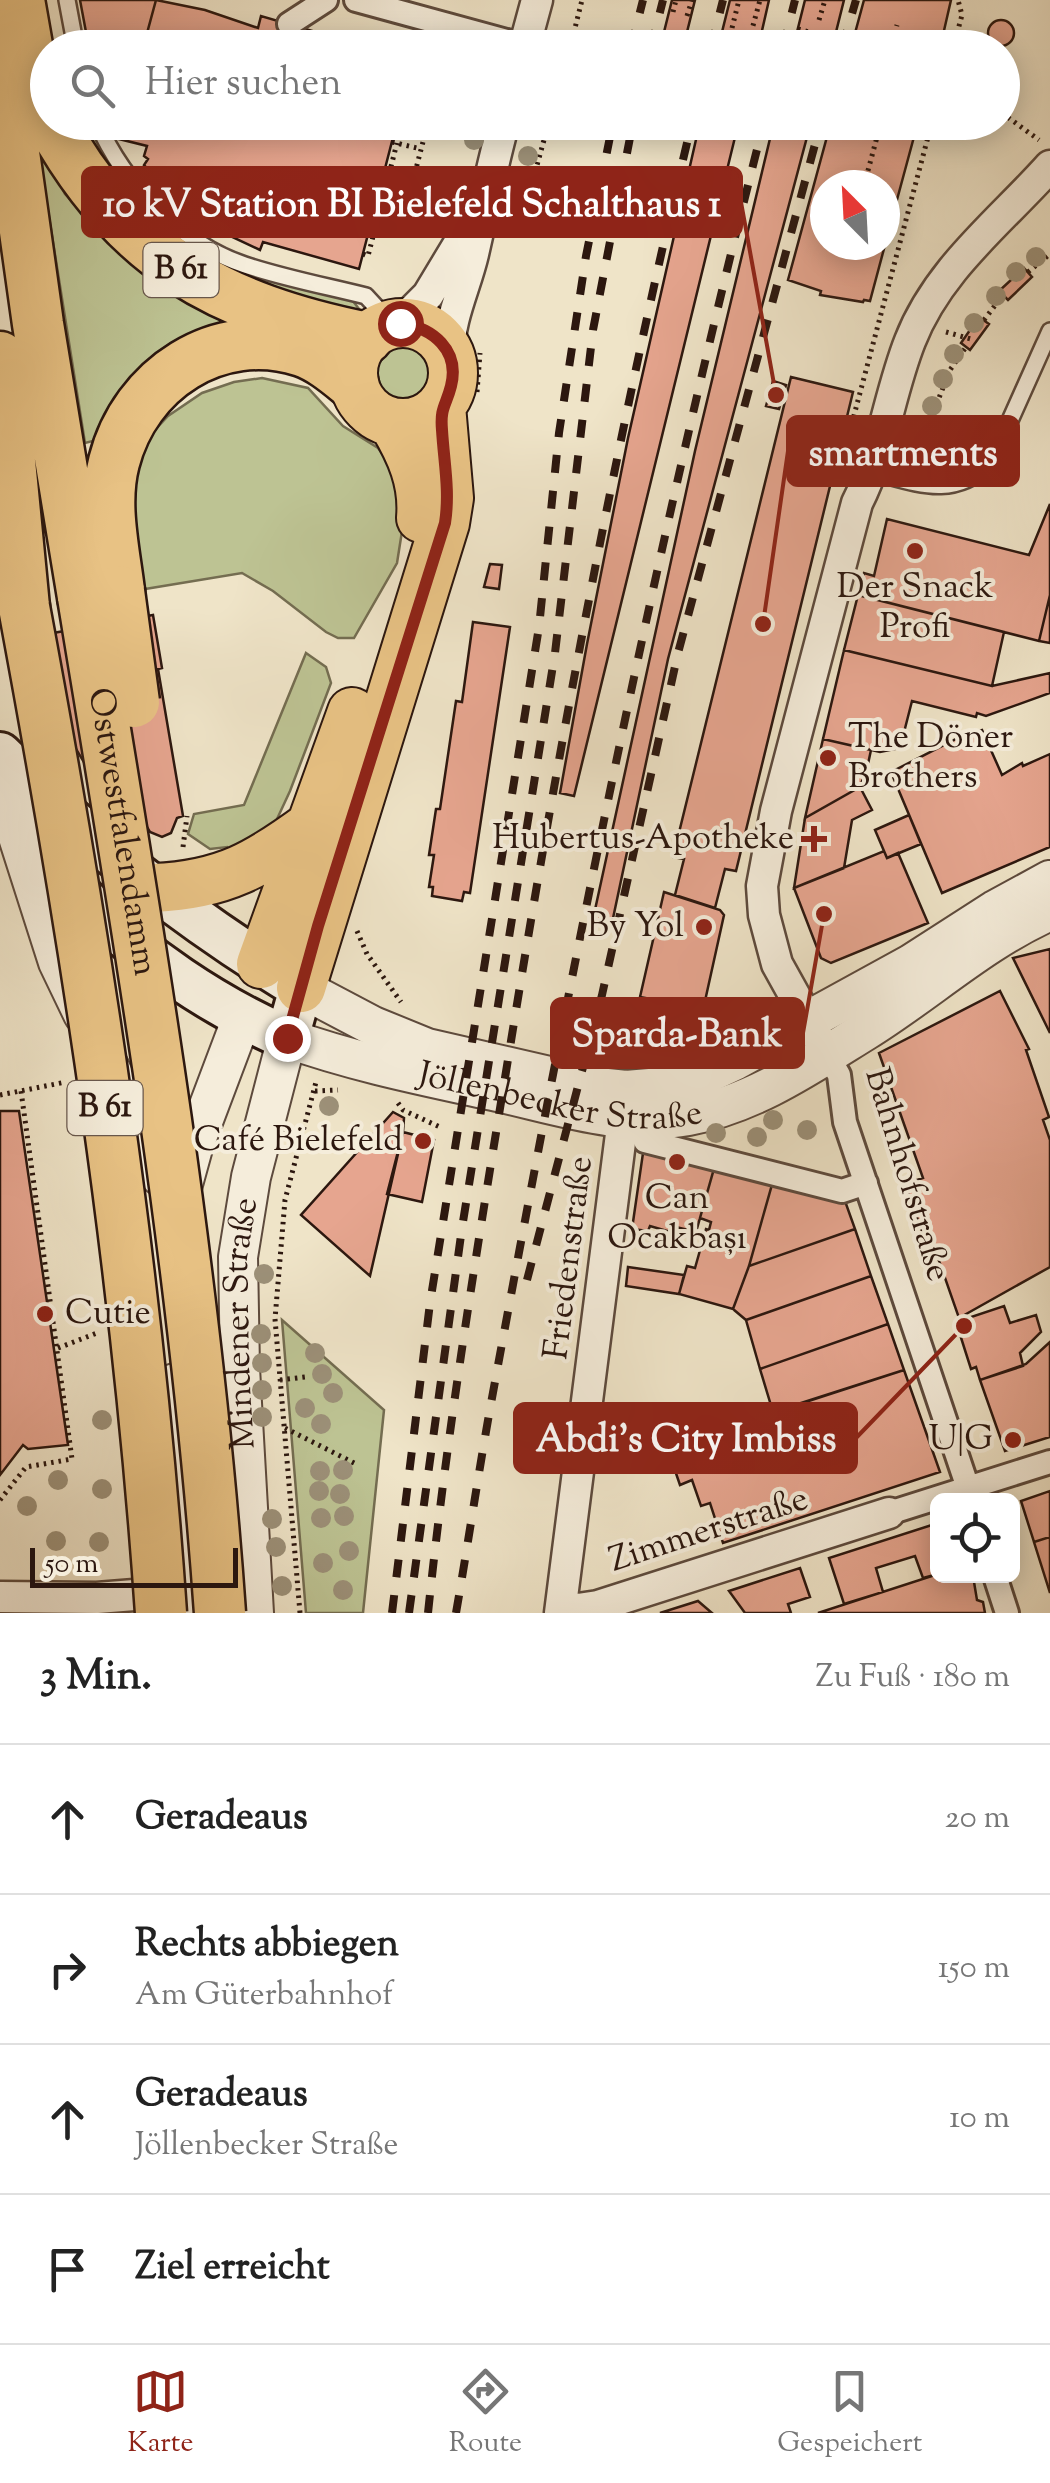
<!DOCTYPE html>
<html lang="de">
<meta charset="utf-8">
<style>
body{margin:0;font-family:"Sorts Mill Goudy",serif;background:#f2f2f2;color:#222}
.controls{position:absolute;right:30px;bottom:30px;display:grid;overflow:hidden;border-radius:15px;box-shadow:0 5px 25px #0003}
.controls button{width:90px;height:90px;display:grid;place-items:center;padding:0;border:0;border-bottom:2px solid #e0e0e0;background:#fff;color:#222;font:50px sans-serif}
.compass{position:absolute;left:810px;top:170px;width:90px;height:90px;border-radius:50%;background:#fff;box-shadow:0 5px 25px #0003;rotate:336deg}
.scale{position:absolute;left:30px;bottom:25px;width:208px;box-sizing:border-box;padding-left:10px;border:5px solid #2c170f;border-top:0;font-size:28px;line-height:35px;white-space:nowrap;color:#2c170f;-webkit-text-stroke:8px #f5eddb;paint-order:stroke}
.stop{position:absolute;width:30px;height:30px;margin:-22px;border:8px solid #8f2418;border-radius:50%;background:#fff}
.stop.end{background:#8f2418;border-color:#fff;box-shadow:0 2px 10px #0008}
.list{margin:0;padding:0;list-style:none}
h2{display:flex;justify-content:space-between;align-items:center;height:130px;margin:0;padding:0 40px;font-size:42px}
h2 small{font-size:32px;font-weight:400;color:#767676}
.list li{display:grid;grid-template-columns:65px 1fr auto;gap:30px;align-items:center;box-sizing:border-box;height:150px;padding:0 40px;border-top:2px solid #e0e0e0}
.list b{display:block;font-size:38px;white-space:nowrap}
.list p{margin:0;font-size:32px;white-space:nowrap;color:#767676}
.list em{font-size:32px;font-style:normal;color:#767676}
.icon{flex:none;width:55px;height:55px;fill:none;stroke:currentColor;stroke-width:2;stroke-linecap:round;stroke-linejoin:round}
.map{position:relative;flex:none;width:1050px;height:1613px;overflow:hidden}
.search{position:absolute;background:#fff;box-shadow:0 5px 25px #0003;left:30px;right:30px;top:30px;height:110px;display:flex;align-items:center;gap:25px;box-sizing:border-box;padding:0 35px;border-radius:55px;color:#767676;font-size:38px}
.sheet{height:730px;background:#fff}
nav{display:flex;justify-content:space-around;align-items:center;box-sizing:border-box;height:140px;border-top:2px solid #e0e0e0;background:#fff;font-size:28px;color:#767676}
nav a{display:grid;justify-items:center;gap:5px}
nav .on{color:#8f2418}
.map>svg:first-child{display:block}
</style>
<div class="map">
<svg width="1050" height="1613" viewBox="0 0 1050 1613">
<rect width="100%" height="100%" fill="#efe4c8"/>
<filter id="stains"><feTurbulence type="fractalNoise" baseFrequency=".002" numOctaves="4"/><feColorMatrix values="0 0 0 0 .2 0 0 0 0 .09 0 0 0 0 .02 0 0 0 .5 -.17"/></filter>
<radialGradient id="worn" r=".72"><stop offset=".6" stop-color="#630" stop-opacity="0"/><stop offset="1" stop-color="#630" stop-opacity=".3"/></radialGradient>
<path fill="#bdc393" stroke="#746d51" stroke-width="2.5" d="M 66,123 L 89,123 L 110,161 L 141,199 L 256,275 L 353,301 L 362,313 L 341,317 L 171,245 Z
M 46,158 L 65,194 L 102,233 L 255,324 C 235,327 211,327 192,334 C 144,351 113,395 93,441 L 85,443 L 40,160 Z
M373 372a28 28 0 1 1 56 0a28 28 0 1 1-56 0Z
M 262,378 L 308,388 L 343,426 L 378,448 L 392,467 L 403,525 L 397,563 L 354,638 L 338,638 L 326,632 L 273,591 L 242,573 L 139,590 L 128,502 L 141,445 L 168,416 L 202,393 L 234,382 Z
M 306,653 L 326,667 L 331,683 L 290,791 L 271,832 L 231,861 L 227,847 L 210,849 L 188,834 L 194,814 L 244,805 Z
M 282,1320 L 384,1410 L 363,1613 L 306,1613 Z"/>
<path fill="#e6a58f" stroke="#2c170f" stroke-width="2.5" d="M 80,0 L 156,0 L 143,48 L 89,48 Z
M 156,0 L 205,10 L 258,28 L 261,16 L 316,32 L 312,44 L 342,48 L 143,48 Z
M 672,0 L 695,0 L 683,48 L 660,48 Z
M 730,0 L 769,0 L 758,48 L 718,48 Z
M 805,0 L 844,0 L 832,48 L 793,48 Z
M 864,0 L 951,0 L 940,48 L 851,48 Z
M988 33a13 13 0 1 1 26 0a13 13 0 1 1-26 0Z
M 123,122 L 397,122 L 359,269 L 263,242 L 260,250 L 213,228 L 215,224 L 205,221 L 182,204 L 144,165 L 148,159 L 144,156 L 147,146 L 119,139 Z
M 700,122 L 738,125 L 574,796 L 560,793 L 587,644 L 628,438 Z
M 774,122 L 811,122 L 668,659 L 612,923 L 593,919 L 695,451 Z
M 831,122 L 918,122 L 885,244 L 885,185 L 825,185 L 825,245 L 885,245 L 870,301 L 864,300 L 863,302 L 820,295 L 821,291 L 788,280 Z
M 1024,268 L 1032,277 L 1008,300 L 999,291 Z
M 979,317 L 989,324 L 970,350 L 961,343 Z
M 791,377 L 853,392 L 736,871 L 725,869 L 715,908 L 675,895 L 684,859 L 673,857 Z
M 773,381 L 786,385 L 779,409 L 766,406 Z
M 1050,504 L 1050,595 L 1039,641 L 858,595 L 864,573 L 874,576 L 887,519 L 1029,555 Z
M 490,564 L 502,565 L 499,589 L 484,587 Z
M 858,595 L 1004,632 L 992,686 L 844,650 Z
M 1050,595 L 1050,643 L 1039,641 Z
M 153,615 L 162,668 L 158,669 L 183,816 L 177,818 L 171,833 L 162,837 L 150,832 L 145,824 L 104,795 L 65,731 L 20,639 Z
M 473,622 L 510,627 L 470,893 L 464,892 L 462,901 L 432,896 L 433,887 L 429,887 L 434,855 L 429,855 L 436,809 L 440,809 L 456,701 L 462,702 Z
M 844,650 L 992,686 L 1050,673 L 1050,693 L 986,716 L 977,713 L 976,717 L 912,701 L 900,748 L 880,752 L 823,739 Z
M 982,730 L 1002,775 L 1022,763 L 1023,766 L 1050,754 L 1050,847 L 942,893 L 891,772 L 958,738 Z
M 823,739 L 871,750 L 868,764 L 860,787 L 805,818 Z
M 860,787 L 872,810 L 852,820 L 844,868 L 794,888 L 805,818 Z
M 909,815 L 921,844 L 887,858 L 875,830 Z
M 884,851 L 887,858 L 898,853 L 928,923 L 831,963 L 821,958 L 794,888 Z
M 664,892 L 720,910 L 724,915 L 703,1010 L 640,997 Z
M 1050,949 L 1050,1033 L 1013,958 Z
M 1000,991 L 1029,1049 L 1026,1050 L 1049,1117 L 1043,1120 L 1050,1140 L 1050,1267 L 959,1318 L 937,1255 L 931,1257 L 905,1184 L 923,1178 L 879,1053 Z
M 640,997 L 672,1003 L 654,1052 L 639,1063 L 613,1060 L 632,1033 Z
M 0,1111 L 19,1111 L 68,1445 L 28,1449 L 23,1445 L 0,1475 Z
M 393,1112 L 404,1118 L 403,1132 L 370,1276 L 301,1215 Z
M 403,1132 L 434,1140 L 422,1202 L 387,1194 Z
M 653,1148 L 715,1165 L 696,1232 L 676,1227 L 674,1233 L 650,1226 L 648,1231 L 632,1229 L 643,1153 Z
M 715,1165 L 773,1181 L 749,1266 L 733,1309 L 679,1294 L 687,1266 L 695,1268 L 706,1229 L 709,1230 L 711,1222 L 700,1218 Z
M 773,1181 L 845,1201 L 855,1229 L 749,1266 Z
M 855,1229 L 871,1276 L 746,1320 L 733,1309 L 749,1266 Z
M 628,1267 L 684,1275 L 679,1294 L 626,1286 Z
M 871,1276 L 888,1324 L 760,1369 L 746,1320 Z
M 1004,1306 L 1010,1323 L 1036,1315 L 1041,1332 L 1020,1353 L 1023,1366 L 980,1380 L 976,1367 L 971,1369 L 956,1322 Z
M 888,1324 L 904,1370 L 773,1412 L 760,1369 Z
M 1050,1342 L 1050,1437 L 1005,1451 L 980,1380 L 1026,1364 Z
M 904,1370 L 940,1472 L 723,1543 L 710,1503 L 701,1506 L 692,1480 L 680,1485 L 667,1447 Z
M 1050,1491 L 1050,1537 L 1034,1542 L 1021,1501 Z
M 938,1523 L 938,1574 L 923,1578 L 915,1556 L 876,1568 L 883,1592 L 844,1604 L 829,1558 Z
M 1050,1537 L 1050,1593 L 1034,1542 Z
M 800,1568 L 810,1597 L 788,1604 L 791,1613 L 745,1613 L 729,1591 Z
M 938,1574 L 973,1576 L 977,1600 L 983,1602 L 985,1613 L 818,1613 Z
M 698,1601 L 712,1613 L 660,1613 Z"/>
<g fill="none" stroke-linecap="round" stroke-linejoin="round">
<defs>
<path id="service" d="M 67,0 L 76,48
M 97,122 C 124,184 180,243 245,265 C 284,278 326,286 366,296 L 378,309 L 385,326
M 873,472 C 919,484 953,499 991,463 L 1050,331"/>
<path id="pedestrian" d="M 356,0 L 525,46
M 289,24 L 326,0
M 827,1054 L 839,1075 L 845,1122 L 972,1500
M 645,1141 L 842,1191 L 866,1183
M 889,1513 L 1050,1462
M 995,1576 L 1007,1613"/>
<path id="minor" d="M 524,48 L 537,0
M 400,323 L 428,295 L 472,222
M 449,354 C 449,318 465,288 473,254 C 483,210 492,166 504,122
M 827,1054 L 777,964 L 764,915 L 762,886 L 776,811 L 857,503 C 883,452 889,394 910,341 C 938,269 1000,222 1050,166
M 0,1597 L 97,1598 L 172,1592
M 561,1607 L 578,1609 L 598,1606 L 889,1513
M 560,1613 L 626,1095"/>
<g id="tertiary">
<path d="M 10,812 L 58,962 L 83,1014"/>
<path d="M 301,988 L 373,1026 L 427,1048 L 597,1087 L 626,1090 L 662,1087 L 700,1077 L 734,1061 L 911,964 L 995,910 L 1050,880"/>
<path d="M 110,1068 L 160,1176"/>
<path d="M 180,1195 L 193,1148 L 242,1018"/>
<path d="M 175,1383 L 194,1613"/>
<path id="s1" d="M 254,1613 L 240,1368 L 238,1257 L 251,1177 L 287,1038 C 354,1062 424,1076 493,1091 C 557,1105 622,1128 688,1116 C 754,1104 810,1065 865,1031 C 928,992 982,941 1050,911"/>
</g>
<path id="secondary" d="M 0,754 C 92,844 190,921 301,988 L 287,1038 C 214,1006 141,957 85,900 C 51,866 26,821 0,781"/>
<path id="primary" d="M353 373a50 50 0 1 1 100 0a50 50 0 1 1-100 0Z
M 393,423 C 411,453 424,482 421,518
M 154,888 C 224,885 259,864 313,824
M 261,964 L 352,712
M 301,988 L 445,523 L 449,498 L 441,406"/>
<path id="trunk" d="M 19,0 L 32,74 L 39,91
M 0,53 L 38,324 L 83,597
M 51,122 C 125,257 219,308 367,338
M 0,357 L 24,607
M 119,591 C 114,549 103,504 114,462 C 135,379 218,324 302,351 C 322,358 337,371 353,384"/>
</defs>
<use href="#service" stroke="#5d4a3d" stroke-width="20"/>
<use href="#pedestrian" stroke="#5d4a3d" stroke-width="28"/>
<use href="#minor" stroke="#5d4a3d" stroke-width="35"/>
<use href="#tertiary" stroke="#5d4a3d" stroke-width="42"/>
<use href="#secondary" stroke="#2c170f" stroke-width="48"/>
<use href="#primary" stroke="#2c170f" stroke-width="52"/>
<use href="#trunk" stroke="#2c170f" stroke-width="55"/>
<path stroke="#2c170f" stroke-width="5" stroke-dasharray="2.5 5" stroke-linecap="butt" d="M 673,12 L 676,0
M 687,16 L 692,0
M 819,20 L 825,0
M 732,28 L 739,0
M 798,29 L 816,34 L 814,42
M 751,33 L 760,0
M 873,41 L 891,45
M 570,48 L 582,0
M 671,48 L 672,45
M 891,48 L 897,25
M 953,48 L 962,15 L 958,0
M 1002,113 L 1039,140
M 392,142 L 421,149
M 866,178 L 881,122
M 411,188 L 424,138 L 442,122
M 509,232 L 522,219 L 549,122
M 363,254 L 368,256 L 397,143
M 1028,272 L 1050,254
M 984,320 L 1003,295
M 946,332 L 971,339
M 477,392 L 480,353
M 920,446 L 950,370 L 966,347
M 844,453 L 932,122
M 183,847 L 187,816
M 357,931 L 367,954 L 401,1002
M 315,1091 L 338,1090
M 0,1095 L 66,1082
M 398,1103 L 403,1110 L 442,1128
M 58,1348 L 97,1333
M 280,1380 L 305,1377
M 285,1428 L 358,1465
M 0,1500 L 26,1467 L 72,1459 L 21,1091
M 300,1613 L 275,1319 L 285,1200 L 316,1082"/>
<use href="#service" stroke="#f5eddb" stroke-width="15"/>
<use href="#pedestrian" stroke="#f5eddb" stroke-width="22"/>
<use href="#minor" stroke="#f5eddb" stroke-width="30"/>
<use href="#tertiary" stroke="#f5eddb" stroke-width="38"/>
<use href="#secondary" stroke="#f5eddb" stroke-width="42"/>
<use href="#primary" stroke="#e8c284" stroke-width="48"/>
<use href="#trunk" stroke="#e8c284" stroke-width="50"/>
<path stroke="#2c170f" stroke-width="8" stroke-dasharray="18 18" stroke-linecap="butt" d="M 631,48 L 643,0
M 651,48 L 663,0
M 711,48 L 723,0
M 783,48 L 795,0
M 842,48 L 856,0
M 527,1280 L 602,995 L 678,653 L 821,122
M 392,1613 L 430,1303 L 539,627 L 559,433 L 586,256 L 613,122
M 409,1613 L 462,1228 L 555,653 L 593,330 L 633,122
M 428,1613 C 448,1421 480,1231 511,1041 C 561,732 619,426 692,122
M 456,1613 C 469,1538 480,1462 494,1387 C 572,963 657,540 764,122"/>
<defs>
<g id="trunk-bridge">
<path d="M 119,591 L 134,702"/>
<path id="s2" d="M 83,597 C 139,934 196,1271 220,1613"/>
<path d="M 24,607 C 86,939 138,1276 161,1613"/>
</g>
</defs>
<use href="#trunk-bridge" stroke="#2c170f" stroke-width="55" stroke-linecap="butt"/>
<use href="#trunk-bridge" stroke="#e8c284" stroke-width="50"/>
</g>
<g fill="#9c9078">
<circle cx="474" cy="140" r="10"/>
<circle cx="528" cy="156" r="10"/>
<circle cx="1036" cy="257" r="10"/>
<circle cx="1016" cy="272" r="10"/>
<circle cx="996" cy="296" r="10"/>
<circle cx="974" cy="323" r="10"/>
<circle cx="954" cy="354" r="10"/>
<circle cx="943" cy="379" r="10"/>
<circle cx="932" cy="406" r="10"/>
<circle cx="329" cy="1106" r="10"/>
<circle cx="773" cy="1120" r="10"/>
<circle cx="807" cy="1130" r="10"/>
<circle cx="716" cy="1133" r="10"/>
<circle cx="757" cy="1137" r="10"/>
<circle cx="264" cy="1274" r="10"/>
<circle cx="261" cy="1334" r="10"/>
<circle cx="315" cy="1353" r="10"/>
<circle cx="262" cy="1363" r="10"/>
<circle cx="322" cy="1374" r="10"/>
<circle cx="262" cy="1390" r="10"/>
<circle cx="333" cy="1393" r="10"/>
<circle cx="305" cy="1408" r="10"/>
<circle cx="262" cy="1417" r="10"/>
<circle cx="102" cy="1420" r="10"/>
<circle cx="321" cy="1424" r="10"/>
<circle cx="343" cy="1470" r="10"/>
<circle cx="320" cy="1471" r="10"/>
<circle cx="58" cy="1480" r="10"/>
<circle cx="102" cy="1489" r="10"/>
<circle cx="319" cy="1491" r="10"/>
<circle cx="340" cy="1494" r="10"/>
<circle cx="27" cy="1506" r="10"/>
<circle cx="344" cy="1516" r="10"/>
<circle cx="321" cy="1518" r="10"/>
<circle cx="272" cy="1519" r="10"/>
<circle cx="56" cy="1541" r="10"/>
<circle cx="99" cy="1542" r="10"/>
<circle cx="276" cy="1547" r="10"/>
<circle cx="349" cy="1551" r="10"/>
<circle cx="323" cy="1563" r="10"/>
<circle cx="282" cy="1586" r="10"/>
<circle cx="343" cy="1590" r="10"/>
</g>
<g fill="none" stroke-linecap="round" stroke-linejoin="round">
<path stroke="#8f2418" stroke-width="12" d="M 287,1038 L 318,926 L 445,523 C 450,491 444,463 442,430 C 440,407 446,406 451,386 C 460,350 433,328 400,323"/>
</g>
<g fill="#8f2418" stroke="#f5eddb" stroke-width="4">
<circle cx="915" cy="551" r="10"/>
<circle cx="828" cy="758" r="10"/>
<path d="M809 824h10v10h10v10h-10v10h-10v-10h-10v-10h10z"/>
<circle cx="704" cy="927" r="10"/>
<circle cx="423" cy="1141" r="10"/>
<circle cx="677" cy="1162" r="10"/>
<circle cx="45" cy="1314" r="10"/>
<circle cx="1013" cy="1440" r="10"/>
</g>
<g text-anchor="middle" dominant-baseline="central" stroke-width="8" stroke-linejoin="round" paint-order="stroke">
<g fill="#f5eddb" stroke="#68574c" stroke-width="2.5">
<rect x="143.5" y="243" width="75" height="54" rx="8"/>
<rect x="67.5" y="1081" width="75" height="54" rx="8"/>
</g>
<g font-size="32" font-weight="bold" fill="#2c170f">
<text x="181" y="270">B 61</text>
<text x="105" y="1108">B 61</text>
</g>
<g font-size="35" fill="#2c170f" stroke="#f5eddb" text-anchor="end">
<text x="915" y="588" text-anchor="middle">Der Snack<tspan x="915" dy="40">Profi</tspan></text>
<text x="848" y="738" text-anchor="start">The Döner<tspan x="848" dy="40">Brothers</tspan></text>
<text x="794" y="839">Hubertus-Apotheke</text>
<text x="684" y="927">By Yol</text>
<text x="403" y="1141">Café Bielefeld</text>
<text x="677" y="1199" text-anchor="middle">Can<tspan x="677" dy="40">Ocakbaşı</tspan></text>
<text x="65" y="1314" text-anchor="start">Cutie</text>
<text x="993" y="1440">U|G</text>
</g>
<g font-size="35" fill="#2c170f" stroke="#f5eddb">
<text stroke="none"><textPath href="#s2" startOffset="238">Ostwestfalendamm</textPath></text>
<text stroke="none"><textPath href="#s1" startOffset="862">Jöllenbecker Straße</textPath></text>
<text transform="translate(906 1175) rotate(73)">Bahnhofstraße</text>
<text transform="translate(570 1258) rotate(-83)">Friedenstraße</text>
<text stroke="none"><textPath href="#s1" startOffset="290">Mindener Straße</textPath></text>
<text transform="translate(709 1531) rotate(-18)">Zimmerstraße</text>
</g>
</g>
<path fill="none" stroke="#8f2418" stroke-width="4" d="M776 395L741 202M763 624L788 451M824 914L803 1033M964 1326L856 1438"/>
<g fill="#8f2418" stroke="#f5eddb" stroke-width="4">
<circle cx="776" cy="395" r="10"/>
<circle cx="763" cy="624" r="10"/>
<circle cx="824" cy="914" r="10"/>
<circle cx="964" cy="1326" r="10"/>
</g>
<g fill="#8f2418" stroke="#8f2418" stroke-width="4">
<rect x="83" y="168" width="658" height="68" rx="10"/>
<rect x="788" y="417" width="230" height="68" rx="10"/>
<rect x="552" y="999" width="251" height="68" rx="10"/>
<rect x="515" y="1404" width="341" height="68" rx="10"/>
</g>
<g font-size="38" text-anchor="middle" font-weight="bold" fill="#fff">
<text x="412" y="216">10 kV Station BI Bielefeld Schalthaus 1</text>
<text x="903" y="465">smartments</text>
<text x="677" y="1046">Sparda-Bank</text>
<text x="686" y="1451">Abdi's City Imbiss</text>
</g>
<rect width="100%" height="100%" filter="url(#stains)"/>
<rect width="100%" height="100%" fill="url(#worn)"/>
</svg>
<div class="controls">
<button><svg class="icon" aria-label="locate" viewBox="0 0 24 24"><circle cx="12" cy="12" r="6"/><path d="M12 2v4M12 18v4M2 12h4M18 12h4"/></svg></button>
</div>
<svg class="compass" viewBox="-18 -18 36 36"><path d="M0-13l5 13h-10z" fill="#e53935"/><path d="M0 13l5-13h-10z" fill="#767676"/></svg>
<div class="scale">50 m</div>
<div class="stop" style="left:400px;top:323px"></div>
<div class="stop end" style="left:287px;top:1038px"></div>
<div class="search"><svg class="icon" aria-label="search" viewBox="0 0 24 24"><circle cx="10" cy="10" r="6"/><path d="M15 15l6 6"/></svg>Hier suchen</div>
</div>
<section class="sheet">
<h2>3 Min.<small>Zu Fuß · 180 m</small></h2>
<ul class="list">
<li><svg class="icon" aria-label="ahead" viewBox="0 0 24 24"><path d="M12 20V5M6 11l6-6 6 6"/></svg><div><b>Geradeaus</b></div><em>20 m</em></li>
<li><svg class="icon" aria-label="right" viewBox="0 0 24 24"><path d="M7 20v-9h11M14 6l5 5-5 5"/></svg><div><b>Rechts abbiegen</b><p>Am Güterbahnhof</p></div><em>150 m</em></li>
<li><svg class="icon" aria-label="ahead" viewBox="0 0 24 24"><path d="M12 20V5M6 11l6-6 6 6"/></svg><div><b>Geradeaus</b><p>Jöllenbecker Straße</p></div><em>10 m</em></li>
<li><svg class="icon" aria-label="arrive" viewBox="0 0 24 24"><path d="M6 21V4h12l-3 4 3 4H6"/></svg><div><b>Ziel erreicht</b></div></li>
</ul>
</section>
<nav>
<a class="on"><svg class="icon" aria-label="map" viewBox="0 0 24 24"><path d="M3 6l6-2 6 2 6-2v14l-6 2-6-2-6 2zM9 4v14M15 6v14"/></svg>Karte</a>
<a><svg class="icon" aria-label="directions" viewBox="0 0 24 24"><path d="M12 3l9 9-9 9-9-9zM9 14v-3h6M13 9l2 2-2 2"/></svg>Route</a>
<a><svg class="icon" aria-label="saved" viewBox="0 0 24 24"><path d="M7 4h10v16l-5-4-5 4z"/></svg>Gespeichert</a>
</nav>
